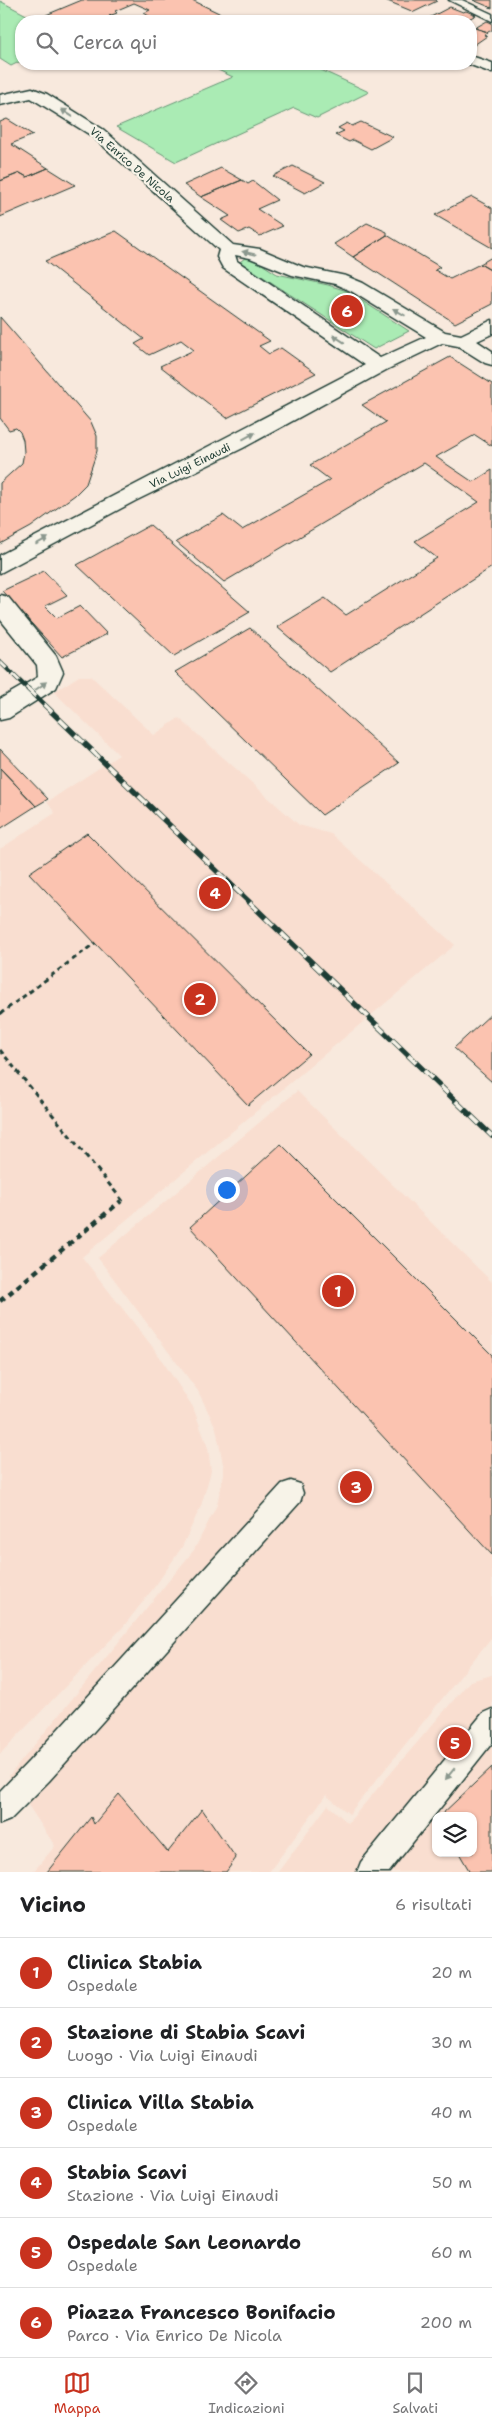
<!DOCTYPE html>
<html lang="it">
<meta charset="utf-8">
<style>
body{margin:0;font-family:"Shantell Sans",sans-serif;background:#f6f6f6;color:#202124}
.controls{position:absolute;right:15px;bottom:15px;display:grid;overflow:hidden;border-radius:10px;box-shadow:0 1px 4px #0004}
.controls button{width:45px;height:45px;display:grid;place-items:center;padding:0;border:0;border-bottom:1px solid #e0e0e0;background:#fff;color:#202124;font:25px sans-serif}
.you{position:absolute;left:226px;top:1189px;width:18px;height:18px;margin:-12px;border:4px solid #fff;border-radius:50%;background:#1a73e8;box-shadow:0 0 0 8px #1a73e833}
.badge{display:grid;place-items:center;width:32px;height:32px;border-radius:50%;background:#c8321e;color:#fff;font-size:16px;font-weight:700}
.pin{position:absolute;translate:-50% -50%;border:2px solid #fff;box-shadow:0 1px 5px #0006}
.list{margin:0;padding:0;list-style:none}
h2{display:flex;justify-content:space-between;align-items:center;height:65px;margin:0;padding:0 20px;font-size:21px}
h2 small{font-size:16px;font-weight:400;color:#757577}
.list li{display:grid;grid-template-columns:32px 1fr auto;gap:15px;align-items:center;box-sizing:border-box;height:70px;padding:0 20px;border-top:1px solid #e0e0e0}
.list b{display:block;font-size:19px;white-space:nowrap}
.list p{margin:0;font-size:16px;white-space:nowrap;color:#757577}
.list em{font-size:16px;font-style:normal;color:#757577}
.icon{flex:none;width:28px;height:28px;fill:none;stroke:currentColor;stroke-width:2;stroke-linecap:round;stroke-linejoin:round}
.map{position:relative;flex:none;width:492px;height:1872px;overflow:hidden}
.search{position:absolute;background:#fff;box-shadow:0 1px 4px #0004;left:15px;right:15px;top:15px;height:55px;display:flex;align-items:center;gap:12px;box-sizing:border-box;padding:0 18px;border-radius:20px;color:#757577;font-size:19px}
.sheet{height:485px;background:#fff}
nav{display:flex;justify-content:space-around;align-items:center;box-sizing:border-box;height:70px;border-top:1px solid #e0e0e0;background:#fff;font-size:14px;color:#757577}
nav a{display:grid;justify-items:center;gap:2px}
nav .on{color:#c8321e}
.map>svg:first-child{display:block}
</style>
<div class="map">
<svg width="492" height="1872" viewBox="0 0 492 1872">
<rect width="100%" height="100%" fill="#f8e9dd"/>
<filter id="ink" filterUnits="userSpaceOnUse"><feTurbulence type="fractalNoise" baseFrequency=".02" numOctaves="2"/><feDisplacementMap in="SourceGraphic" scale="10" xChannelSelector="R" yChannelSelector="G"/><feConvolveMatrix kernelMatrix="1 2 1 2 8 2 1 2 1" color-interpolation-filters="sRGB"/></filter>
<g filter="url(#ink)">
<path fill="#f9ded0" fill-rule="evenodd" d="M 79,676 L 91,676 L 154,735 L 179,718 L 299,825 L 331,834 L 455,945 L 82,1257 L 155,1350 L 193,1407 L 208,1448 L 211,1471 L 201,1506 L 182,1547 L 156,1585 L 123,1627 L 0,1754 L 0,849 L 55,813 L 47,802 L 119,755 L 54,692 Z
M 297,1091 L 492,1282 L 492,1637 L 349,1814 L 326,1795 L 269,1872 L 33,1872 L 55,1846 L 9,1776 L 194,1550 L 217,1505 L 224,1469 L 216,1428 L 198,1391 L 98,1258 Z
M 492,1675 L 492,1872 L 278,1872 L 328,1805 L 348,1823 L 470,1681 ZM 436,1816 L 473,1816 L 473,1853 L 436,1853 Z"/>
<path fill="#aaebb4" stroke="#649474" d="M 0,1 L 38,21 L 21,21 L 21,61 L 11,66 L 0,59 Z
M 232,64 L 308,64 L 369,92 L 317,118 L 294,108 L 176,162 L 116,127 L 233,77 L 218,70 Z
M 246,257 L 251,257 L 277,274 L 328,285 L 347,291 L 409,331 L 374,349 L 240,262 Z"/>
<path fill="#fbc3b0" stroke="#1f3d34" d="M 82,0 L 192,0 L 223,15 L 208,21 L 157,21 L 144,13 L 150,10 L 134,3 L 115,11 L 117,13 L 109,16 L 113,17 L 103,21 L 58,21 L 46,15 Z
M 385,0 L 436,0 L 437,1 L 414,12 Z
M 473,0 L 492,0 L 492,8 Z
M 450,7 L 463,12 L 466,11 L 476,15 L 465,21 L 451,19 L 437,21 L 429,18 Z
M 487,21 L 492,23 L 492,30 L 488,32 L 475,28 Z
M 475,28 L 488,32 L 484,35 L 487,36 L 474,45 L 471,43 L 471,30 Z
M 7,119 L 33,135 L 11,144 L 48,168 L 27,177 L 20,173 L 0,181 L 0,122 Z
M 361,122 L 393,137 L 371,149 L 353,140 L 349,142 L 335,135 L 344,131 L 338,128 L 347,123 L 352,126 Z
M 293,166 L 325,182 L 305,193 L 273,176 Z
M 48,168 L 75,185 L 0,217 L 0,181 L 20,173 L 27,177 Z
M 221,168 L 242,180 L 201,197 L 184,185 Z
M 242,180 L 248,184 L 253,181 L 277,200 L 257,209 L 283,226 L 260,236 L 249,229 L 239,233 L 221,220 L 230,216 L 201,197 Z
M 472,197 L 492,208 L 492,248 L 435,215 Z
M 367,223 L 387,232 L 387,235 L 353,257 L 334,244 Z
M 116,231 L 270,341 L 259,346 L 269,354 L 281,348 L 316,373 L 227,418 L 160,366 L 194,350 L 181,340 L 149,355 L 135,344 L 144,339 L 45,261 Z
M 387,235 L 440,267 L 435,270 L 450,279 L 480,264 L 492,271 L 492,304 L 455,323 L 353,257 Z
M 492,257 L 492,271 L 480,264 Z
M 0,317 L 91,422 L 97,436 L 97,451 L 86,484 L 75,495 L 31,527 L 0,544 L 0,483 L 22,463 L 24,452 L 23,440 L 20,432 L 16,428 L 9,430 L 0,418 Z
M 450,357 L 492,384 L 492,446 L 475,435 L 436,457 L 473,482 L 492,470 L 492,567 L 330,672 L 277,627 L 325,598 L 346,615 L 437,558 L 415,541 L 479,502 L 424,463 L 224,582 L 176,542 L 223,515 L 242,530 L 330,480 L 310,465 L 386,422 L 362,405 Z
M 150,525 L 250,612 L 174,656 L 77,565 Z
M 44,571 L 67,595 L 45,606 L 57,618 L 80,606 L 107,634 L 62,657 L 2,591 Z
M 250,628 L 399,763 L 322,815 L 175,672 Z
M 0,749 L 48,799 L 36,806 L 0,768 Z
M 0,768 L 36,806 L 0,829 Z
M 87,833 L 309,1054 L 248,1105 L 29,873 Z
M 492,1013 L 492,1082 L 454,1048 Z
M 281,1144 L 492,1355 L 492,1555 L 190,1227 Z
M 492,1767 L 492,1872 L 470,1872 L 459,1853 L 473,1853 L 473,1816 L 440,1816 Z
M 119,1794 L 168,1852 L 202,1809 L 236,1858 L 226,1872 L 47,1872 L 91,1817 L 94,1824 Z"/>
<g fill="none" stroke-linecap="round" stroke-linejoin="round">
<defs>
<path id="service" d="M 449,0 L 462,0 L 492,14 L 492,21 Z
M 291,1481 L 300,1484 L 303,1493 L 300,1502 L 49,1781 L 10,1820 L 0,1824 L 0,1791 L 29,1761 L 282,1484 Z
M 492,1709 L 492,1743 L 389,1872 L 357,1872 L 361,1862 L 483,1713 Z"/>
<path id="minor" d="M 471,56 L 492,63 L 492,73 L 468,64 L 471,64 Z
M 32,88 L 47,94 L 104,130 L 233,245 L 260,249 L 303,267 L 346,276 L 363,283 L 445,332 L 461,335 L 492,320 L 492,334 L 477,341 L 492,351 L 492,365 L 485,363 L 458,346 L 442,343 L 386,370 L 243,448 L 135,501 L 0,573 L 0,555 L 365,365 L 223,268 L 217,257 L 219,250 L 92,136 L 31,98 L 0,105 L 0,95 ZM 235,255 L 250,258 L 292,275 L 335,284 L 351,291 L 426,337 L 380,358 L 237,261 Z
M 0,595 L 8,597 L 56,656 L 63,672 L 56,688 L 9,718 L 0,720 L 0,699 L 38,677 L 37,665 L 0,619 Z"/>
</defs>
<use href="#service" stroke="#1f3d34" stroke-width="3"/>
<use href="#minor" stroke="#1f3d34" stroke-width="3"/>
<path stroke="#1f3d34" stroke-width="3" stroke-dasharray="5 4" stroke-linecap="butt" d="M 0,1014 L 95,943
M 0,1050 L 122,1200 L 119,1202"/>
<path stroke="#1f3d34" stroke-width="4.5" stroke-dasharray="6 5" stroke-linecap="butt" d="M 0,1301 L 121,1201"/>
<use href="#service" fill="#f7f3e8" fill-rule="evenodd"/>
<use href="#minor" fill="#f7f3e8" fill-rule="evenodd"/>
<defs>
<path id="rail-far1" d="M 0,662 L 29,690"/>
<path id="rail" d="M 28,689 L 492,1136"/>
</defs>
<use href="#rail-far1" stroke="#1f3d34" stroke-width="4.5"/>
<use href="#rail" stroke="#1f3d34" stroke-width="5.5"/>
<use href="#rail-far1" stroke="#f7f3e8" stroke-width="3" stroke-dasharray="9" stroke-linecap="butt"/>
<use href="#rail" stroke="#f7f3e8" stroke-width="4" stroke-dasharray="11" stroke-linecap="butt"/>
</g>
<defs><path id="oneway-solid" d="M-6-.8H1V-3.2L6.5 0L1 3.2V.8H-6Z" transform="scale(1.25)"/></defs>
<g fill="#8b988e">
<use href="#oneway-solid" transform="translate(67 113) rotate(-147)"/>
<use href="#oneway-solid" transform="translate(249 253) rotate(-167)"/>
<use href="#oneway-solid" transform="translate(399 312) rotate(-150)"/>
<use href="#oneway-solid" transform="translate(339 339) rotate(-146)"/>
<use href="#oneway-solid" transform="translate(249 436) rotate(-28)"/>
<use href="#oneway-solid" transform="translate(42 541) rotate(-28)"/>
<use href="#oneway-solid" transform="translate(41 686) rotate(-35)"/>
<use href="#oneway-solid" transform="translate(450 1774) rotate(129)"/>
</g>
</g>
<g text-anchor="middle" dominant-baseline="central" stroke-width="4.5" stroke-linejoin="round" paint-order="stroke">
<g font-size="11" fill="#1f3d34" stroke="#f7f3e8">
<text transform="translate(132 165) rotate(41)">Via Enrico De Nicola</text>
<text transform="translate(190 466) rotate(-26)">Via Luigi Einaudi</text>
</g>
</g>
</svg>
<div class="controls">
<button><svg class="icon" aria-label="layers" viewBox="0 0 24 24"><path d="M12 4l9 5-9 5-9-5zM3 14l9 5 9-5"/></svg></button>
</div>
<div class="you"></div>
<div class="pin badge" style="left:338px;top:1291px">1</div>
<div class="pin badge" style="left:200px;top:999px">2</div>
<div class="pin badge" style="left:356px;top:1487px">3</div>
<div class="pin badge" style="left:215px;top:893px">4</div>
<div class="pin badge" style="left:455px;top:1743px">5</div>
<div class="pin badge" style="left:347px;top:311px">6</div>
<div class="search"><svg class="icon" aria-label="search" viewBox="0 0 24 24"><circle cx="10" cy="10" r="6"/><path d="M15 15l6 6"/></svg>Cerca qui</div>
</div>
<section class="sheet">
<h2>Vicino<small>6 risultati</small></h2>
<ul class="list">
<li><span class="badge">1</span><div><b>Clinica Stabia</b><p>Ospedale</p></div><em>20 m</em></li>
<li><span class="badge">2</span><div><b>Stazione di Stabia Scavi</b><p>Luogo · Via Luigi Einaudi</p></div><em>30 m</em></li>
<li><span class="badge">3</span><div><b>Clinica Villa Stabia</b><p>Ospedale</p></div><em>40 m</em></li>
<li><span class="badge">4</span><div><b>Stabia Scavi</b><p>Stazione · Via Luigi Einaudi</p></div><em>50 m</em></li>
<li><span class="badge">5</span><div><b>Ospedale San Leonardo</b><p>Ospedale</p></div><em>60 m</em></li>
<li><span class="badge">6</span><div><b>Piazza Francesco Bonifacio</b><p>Parco · Via Enrico De Nicola</p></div><em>200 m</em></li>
</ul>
</section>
<nav>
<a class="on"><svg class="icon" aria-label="map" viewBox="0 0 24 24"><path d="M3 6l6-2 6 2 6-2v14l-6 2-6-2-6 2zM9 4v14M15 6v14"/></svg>Mappa</a>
<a><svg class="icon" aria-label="directions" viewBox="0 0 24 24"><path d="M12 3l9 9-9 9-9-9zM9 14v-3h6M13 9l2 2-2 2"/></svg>Indicazioni</a>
<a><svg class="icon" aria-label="saved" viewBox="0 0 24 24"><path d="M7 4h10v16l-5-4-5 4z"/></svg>Salvati</a>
</nav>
